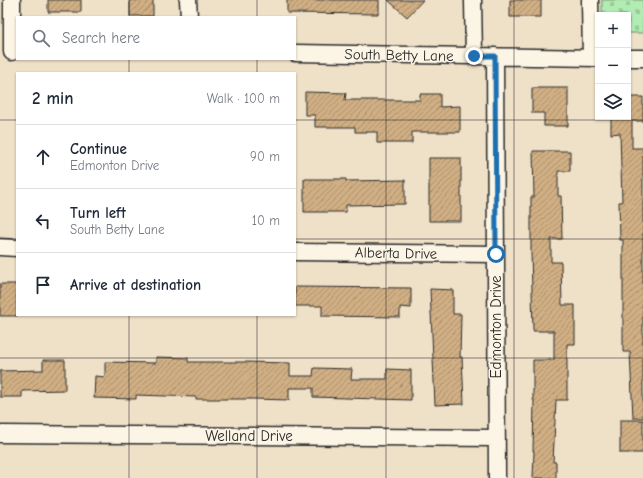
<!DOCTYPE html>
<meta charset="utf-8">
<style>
body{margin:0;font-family:"Comic Neue",sans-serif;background:#f6f6f7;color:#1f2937}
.controls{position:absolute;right:12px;top:12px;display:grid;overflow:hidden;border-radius:0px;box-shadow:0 1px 3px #0004}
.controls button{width:36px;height:36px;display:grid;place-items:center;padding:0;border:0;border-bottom:1px solid #e0e1e3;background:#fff;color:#1f2937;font:20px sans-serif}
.stop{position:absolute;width:12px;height:12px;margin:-9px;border:3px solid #1f6fb2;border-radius:50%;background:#fff}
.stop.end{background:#1f6fb2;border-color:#fff;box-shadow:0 1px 4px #0008}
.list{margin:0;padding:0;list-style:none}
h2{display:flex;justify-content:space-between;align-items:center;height:52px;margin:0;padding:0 16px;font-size:17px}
h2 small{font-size:13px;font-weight:400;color:#747a83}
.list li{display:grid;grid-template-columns:26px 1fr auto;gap:12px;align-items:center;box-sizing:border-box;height:64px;padding:0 16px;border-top:1px solid #e0e1e3}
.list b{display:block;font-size:15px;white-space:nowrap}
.list p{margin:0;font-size:13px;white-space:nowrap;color:#747a83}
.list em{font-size:13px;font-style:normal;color:#747a83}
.icon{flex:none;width:22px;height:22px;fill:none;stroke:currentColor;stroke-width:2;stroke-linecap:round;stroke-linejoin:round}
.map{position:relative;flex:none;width:643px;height:478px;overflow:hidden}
.search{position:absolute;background:#fff;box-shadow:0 1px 3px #0004;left:16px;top:16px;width:280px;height:44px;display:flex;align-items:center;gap:10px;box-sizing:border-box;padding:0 14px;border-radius:0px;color:#747a83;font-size:15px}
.panel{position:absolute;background:#fff;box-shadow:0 1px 3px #0004;left:16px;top:72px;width:280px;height:244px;border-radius:0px}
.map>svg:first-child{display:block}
</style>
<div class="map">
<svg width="643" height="478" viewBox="0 0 643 478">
<defs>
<pattern id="cemetery-stones" width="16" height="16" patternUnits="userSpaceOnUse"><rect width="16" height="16" fill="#b1edb2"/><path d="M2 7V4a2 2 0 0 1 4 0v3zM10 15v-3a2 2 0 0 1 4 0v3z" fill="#98cb99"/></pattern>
<pattern id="building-hatch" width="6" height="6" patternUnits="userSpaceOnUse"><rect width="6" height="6" fill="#d1af84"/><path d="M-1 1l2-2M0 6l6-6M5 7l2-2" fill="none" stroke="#aa8f6c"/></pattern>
</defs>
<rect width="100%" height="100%" fill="#efe0c8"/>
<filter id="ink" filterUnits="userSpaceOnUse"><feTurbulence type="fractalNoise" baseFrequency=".025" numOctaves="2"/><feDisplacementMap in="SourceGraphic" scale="8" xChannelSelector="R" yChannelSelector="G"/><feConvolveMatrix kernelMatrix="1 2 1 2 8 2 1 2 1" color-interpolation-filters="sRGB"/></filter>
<g filter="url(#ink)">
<path fill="url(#cemetery-stones)" stroke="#6e8c6e" d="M 602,0 L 643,0 L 643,33 L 628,33 L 628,15 L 602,15 Z"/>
<path fill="url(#building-hatch)" stroke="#2b2b2b" d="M 48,0 L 81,0 L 81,12 L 48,12 Z
M 130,0 L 153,0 L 153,16 L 130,16 Z
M 287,0 L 379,0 L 379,14 L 287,13 Z
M 388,0 L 423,0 L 407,17 Z
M 510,0 L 541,0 L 541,17 L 510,17 Z
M 532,88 L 568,88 L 568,126 L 544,126 L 544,113 L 532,113 Z
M 305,92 L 346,93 L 345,100 L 420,100 L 420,94 L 440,94 L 440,107 L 460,106 L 460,132 L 412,132 L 412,143 L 377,143 L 377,132 L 355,132 L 355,127 L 315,127 L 315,115 L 305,115 Z
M 628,97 L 643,97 L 643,121 L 632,121 L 632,148 L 643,148 L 643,418 L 633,418 L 630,352 L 623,352 L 623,240 L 620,240 L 619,202 L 622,202 L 620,133 L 611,134 L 611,117 L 628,117 Z
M 533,151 L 570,151 L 570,171 L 558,171 L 558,196 L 561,196 L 562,239 L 551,239 L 551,262 L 561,262 L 562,305 L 575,305 L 575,344 L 567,344 L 567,400 L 556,400 L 553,462 L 556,462 L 556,478 L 533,478 L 534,451 L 533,451 L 534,400 L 533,400 L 533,360 L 554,360 L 554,331 L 533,331 L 531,251 L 531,197 L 534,197 Z
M 429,158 L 461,158 L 461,221 L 429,221 Z
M 304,179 L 346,179 L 346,181 L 405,180 L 405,204 L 346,205 L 346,212 L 304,212 Z
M 0,284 L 17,284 L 17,316 L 0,316 Z
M 295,287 L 411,288 L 411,308 L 400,307 L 400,317 L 322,316 L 322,306 L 295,306 Z
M 430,289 L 453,290 L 453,314 L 461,314 L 460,357 L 462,357 L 464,404 L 435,405 Z
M 156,357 L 188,358 L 188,362 L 245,362 L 290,363 L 290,376 L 313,376 L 314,368 L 352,369 L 351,379 L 387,379 L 387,369 L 411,370 L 411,400 L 313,397 L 313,388 L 289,388 L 289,400 L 253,399 L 196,399 L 196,397 L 136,395 L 136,399 L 94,398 L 95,376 L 105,377 L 105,362 L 156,363 Z
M 43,360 L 65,360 L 65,390 L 22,391 L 22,397 L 0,397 L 0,371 L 43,370 Z
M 620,420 L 643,420 L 643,453 L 620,453 Z"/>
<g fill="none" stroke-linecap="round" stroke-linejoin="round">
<defs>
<path id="minor" d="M 12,0 L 12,52
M 188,0 L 189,17
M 473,0 L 474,56
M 590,0 L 591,58
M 295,53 L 598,58
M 495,56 L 497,478
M 628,58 L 643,58
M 0,247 L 17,248
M 295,252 L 496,254
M 0,434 L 497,438"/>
</defs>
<use href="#minor" stroke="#2b2b2b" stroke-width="19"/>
<use href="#minor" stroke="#fcf5e5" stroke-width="16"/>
</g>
</g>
<g fill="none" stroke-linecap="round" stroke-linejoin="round" filter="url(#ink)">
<path stroke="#1f6fb2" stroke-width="5" d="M 474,56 L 495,56 L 496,254"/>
</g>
<path fill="none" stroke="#2b2b2b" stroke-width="1" stroke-opacity="0.55" d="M 129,0 L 129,17M 257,0 L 257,17M 386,0 L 386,478M 514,0 L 514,478M 129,59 L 129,73M 257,59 L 257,73M 0,120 L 17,120M 295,120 L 643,120M 0,239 L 17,239M 295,239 L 643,239M 129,315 L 129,478M 257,315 L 257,478M 0,358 L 643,358"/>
<g text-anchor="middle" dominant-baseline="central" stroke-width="3" stroke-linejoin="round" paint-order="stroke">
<g font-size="15" fill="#2b2b2b" stroke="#fcf5e5">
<text transform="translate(399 55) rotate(1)">South Betty Lane</text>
<text transform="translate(396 253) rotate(1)">Alberta Drive</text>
<text transform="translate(496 327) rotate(-90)">Edmonton Drive</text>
<text x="249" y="436">Welland Drive</text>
</g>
</g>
</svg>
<div class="controls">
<button>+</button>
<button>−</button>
<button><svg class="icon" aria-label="layers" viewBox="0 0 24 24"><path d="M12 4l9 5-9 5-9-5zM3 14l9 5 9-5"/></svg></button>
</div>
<div class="stop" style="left:496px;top:254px"></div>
<div class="stop end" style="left:474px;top:56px"></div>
<div class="search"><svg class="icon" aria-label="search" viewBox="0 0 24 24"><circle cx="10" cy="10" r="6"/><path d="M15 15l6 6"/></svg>Search here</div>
<section class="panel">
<h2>2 min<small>Walk · 100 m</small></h2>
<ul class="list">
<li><svg class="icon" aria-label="ahead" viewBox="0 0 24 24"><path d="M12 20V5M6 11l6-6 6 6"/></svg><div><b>Continue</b><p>Edmonton Drive</p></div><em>90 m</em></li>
<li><svg class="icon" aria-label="left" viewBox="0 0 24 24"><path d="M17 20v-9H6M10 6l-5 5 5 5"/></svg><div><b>Turn left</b><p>South Betty Lane</p></div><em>10 m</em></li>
<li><svg class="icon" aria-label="arrive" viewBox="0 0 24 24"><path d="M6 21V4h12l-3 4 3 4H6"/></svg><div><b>Arrive at destination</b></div></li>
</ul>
</section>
</div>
